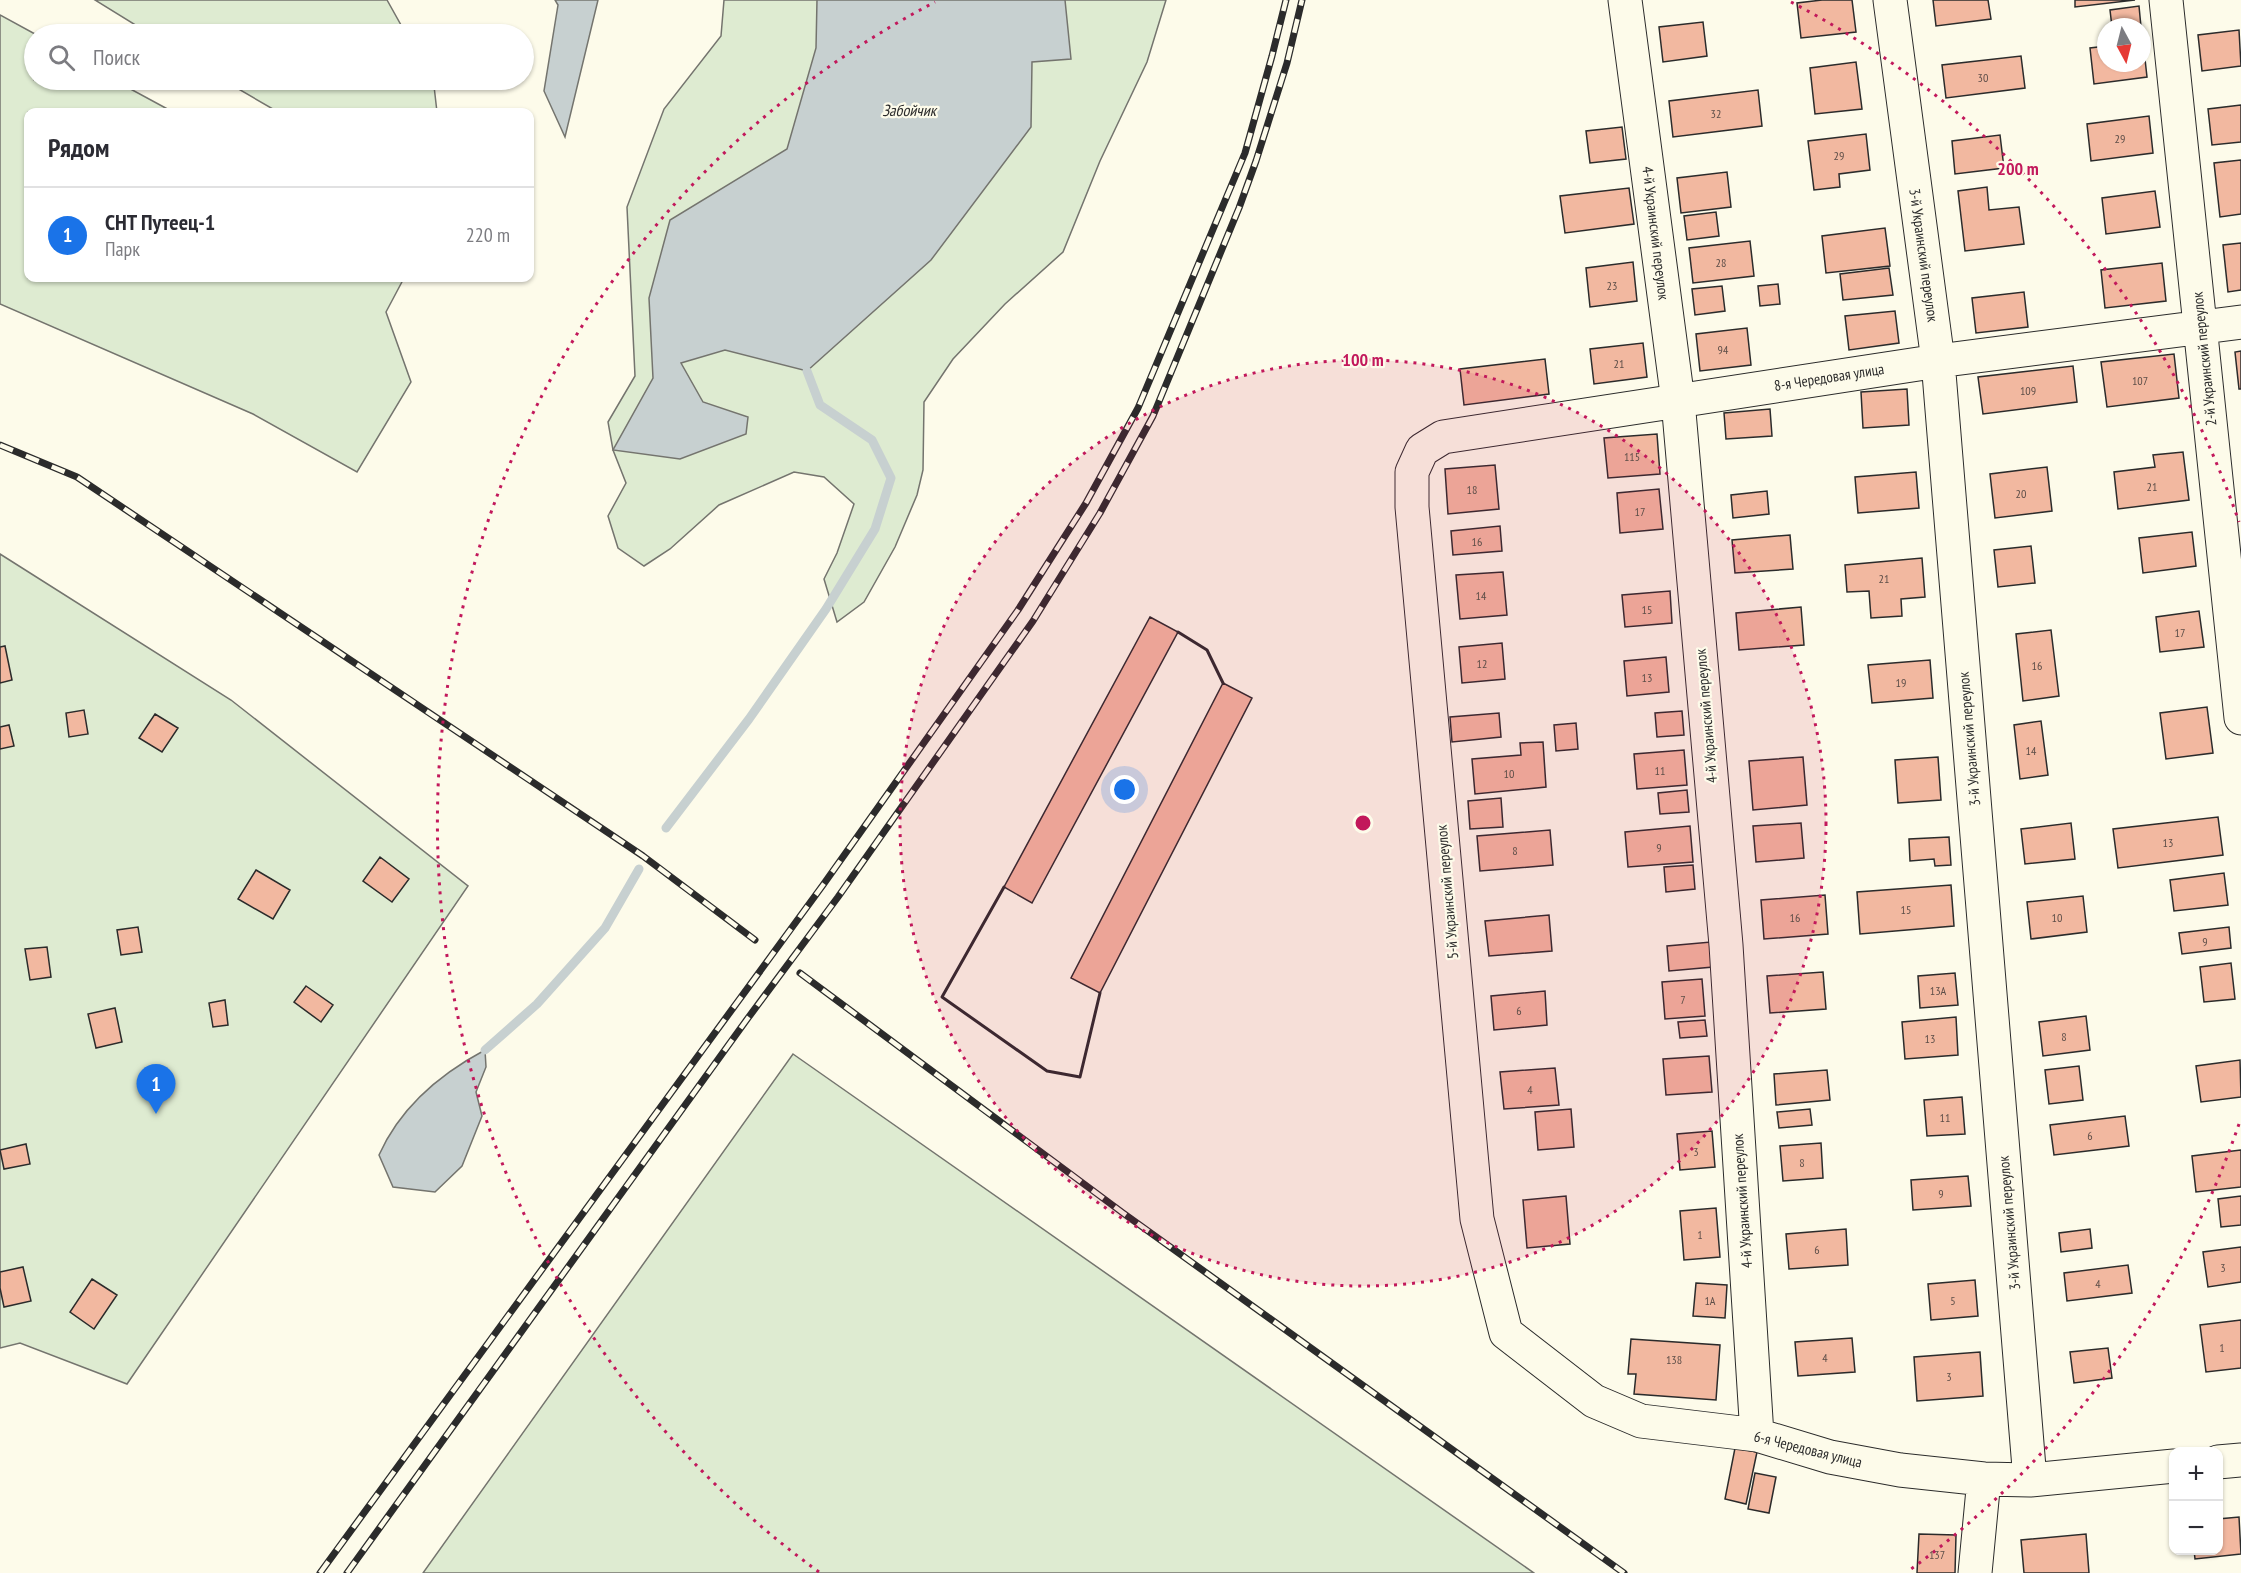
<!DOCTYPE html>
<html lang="ru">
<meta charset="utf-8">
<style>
body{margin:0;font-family:"PT Sans Narrow",sans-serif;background:#f7f7f7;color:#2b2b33}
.controls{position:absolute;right:18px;bottom:18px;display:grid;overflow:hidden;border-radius:12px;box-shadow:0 2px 4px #0004}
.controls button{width:54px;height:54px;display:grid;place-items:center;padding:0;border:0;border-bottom:2px solid #e1e1e2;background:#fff;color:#2b2b33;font:30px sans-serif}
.compass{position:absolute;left:2097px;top:18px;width:54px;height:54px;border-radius:50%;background:#fff;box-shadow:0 2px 4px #0004;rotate:173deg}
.you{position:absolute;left:1125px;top:790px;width:21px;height:21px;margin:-15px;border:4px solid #fff;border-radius:50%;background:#1a73e8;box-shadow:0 0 0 9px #1a73e833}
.badge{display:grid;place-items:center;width:39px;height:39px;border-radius:50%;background:#1a73e8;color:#fff;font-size:20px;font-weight:700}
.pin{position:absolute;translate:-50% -50px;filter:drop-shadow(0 2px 3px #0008)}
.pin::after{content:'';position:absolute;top:32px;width:21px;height:18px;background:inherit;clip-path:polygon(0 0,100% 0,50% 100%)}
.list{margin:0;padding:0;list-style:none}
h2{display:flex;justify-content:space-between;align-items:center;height:78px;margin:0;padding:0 24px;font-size:26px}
h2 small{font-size:20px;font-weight:400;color:#7c7c81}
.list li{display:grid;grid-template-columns:39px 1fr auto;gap:18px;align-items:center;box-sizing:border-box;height:96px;padding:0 24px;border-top:2px solid #e1e1e2}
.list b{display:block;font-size:22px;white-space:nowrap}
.list p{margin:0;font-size:20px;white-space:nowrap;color:#7c7c81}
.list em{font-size:20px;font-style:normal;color:#7c7c81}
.icon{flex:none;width:33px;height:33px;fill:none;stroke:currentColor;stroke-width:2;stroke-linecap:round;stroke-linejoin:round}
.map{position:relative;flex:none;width:2241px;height:1573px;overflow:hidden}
.search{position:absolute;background:#fff;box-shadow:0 2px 4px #0004;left:24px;top:24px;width:510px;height:66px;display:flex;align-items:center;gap:15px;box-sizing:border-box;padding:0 21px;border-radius:33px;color:#7c7c81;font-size:22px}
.panel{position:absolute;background:#fff;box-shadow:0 2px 4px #0004;left:24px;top:108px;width:510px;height:174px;border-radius:12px}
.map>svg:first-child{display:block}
</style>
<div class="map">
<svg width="2241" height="1573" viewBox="0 0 2241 1573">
<rect width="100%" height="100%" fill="#fdfbea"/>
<path fill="#deebd1" stroke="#74746e" stroke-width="1.5" d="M 95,0 L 387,0 L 406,34 L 150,34 Z
M 724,0 L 1166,0 L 1147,62 L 1100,161 L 1063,252 L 1005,304 L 953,359 L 924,402 L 923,470 L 917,495 L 895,547 L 864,602 L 837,622 L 824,579 L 837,553 L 854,504 L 824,477 L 794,472 L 719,505 L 670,549 L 644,566 L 618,548 L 608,516 L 626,483 L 613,450 L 608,422 L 635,376 L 627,207 L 664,109 L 721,36 Z
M 0,15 L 35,34 L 34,80 L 114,80 L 173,112 L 28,112 L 28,278 L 404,278 L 386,312 L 411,382 L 357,472 L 253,414 L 0,304 Z
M 223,80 L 430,80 L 434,86 L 437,112 L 278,112 Z
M 0,554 L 231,700 L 468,886 L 127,1384 L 20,1343 L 0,1348 Z
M 793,1054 L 1534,1573 L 423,1573 Z"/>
<path fill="#c7d0d0" stroke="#74746e" stroke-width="1.5" d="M 555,0 L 598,0 L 565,137 L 544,91 L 558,5 Z
M 817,0 L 1065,0 L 1071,59 L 1032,62 L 1031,127 L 931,260 L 807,371 L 725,350 L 681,363 L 703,402 L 748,417 L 746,434 L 680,459 L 613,450 L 653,378 L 649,298 L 670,220 L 787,149 L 816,48 Z
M 485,1050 L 486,1067 L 476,1092 L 482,1116 L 462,1166 L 435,1192 L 393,1187 L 379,1155 C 400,1108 440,1074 485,1050 Z"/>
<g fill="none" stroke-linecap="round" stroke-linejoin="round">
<path stroke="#c7d0d0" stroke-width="9" d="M 666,828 L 749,719 L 826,609 L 875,529 L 891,478 L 872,440 L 820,405 L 807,371
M 485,1050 L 537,1004 L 605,928 L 639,869"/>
</g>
<path fill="#f2b8a0" stroke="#2b2b2b" stroke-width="1.5" d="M 1822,0 L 1852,0 L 1856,32 L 1801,38 L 1797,3 Z
M 1933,0 L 1988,0 L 1991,19 L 1936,26 Z
M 2075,0 L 2135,0 L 2075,7 Z
M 2139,6 L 2141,27 L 2112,27 L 2110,10 Z
M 1703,22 L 1707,56 L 1663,62 L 1659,27 Z
M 2239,30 L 2241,66 L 2202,71 L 2198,35 Z
M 2143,41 L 2147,77 L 2094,84 L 2090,48 L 2106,46 L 2106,63 L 2142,63 Z
M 2021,56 L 2025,88 L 1946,98 L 1942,65 Z
M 1856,62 L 1862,109 L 1815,114 L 1810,68 Z
M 1758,90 L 1762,126 L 1673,137 L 1669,101 Z
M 2241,105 L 2241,142 L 2212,145 L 2208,109 Z
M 2149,116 L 2153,153 L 2091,161 L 2087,124 Z
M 1622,127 L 1626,159 L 1590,163 L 1586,131 Z
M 1866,134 L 1870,170 L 1839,174 L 1840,187 L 1814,190 L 1808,141 Z
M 2000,135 L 2004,168 L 1955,174 L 1952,141 Z
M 2241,160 L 2241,214 L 2220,217 L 2214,163 Z
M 1727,172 L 1731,207 L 1681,213 L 1677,178 Z
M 1987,187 L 1989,210 L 2019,207 L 2024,244 L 1965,251 L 1958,191 Z
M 1629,188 L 1634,224 L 1565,233 L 1560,196 Z
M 2155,191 L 2160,227 L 2106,234 L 2102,198 Z
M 1716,212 L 1719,236 L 1687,240 L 1684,216 Z
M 1885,228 L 1890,266 L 1826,273 L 1822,236 Z
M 1750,241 L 1754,276 L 1693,283 L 1689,248 Z
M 2241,243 L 2241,290 L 2228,292 L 2223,245 Z
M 1633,262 L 1637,301 L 1590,307 L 1586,268 Z
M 2162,263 L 2166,301 L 2105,308 L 2101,270 Z
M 1889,268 L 1893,295 L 1843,300 L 1840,274 Z
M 1778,284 L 1780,304 L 1760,306 L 1758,286 Z
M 1722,286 L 1725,311 L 1695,315 L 1692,289 Z
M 2024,292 L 2028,327 L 1976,333 L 1972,298 Z
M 1895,311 L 1899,343 L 1849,350 L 1845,316 Z
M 1747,328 L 1751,365 L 1700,371 L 1696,334 Z
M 1643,343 L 1647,377 L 1594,384 L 1590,349 Z
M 2241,351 L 2241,389 L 2239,389 L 2235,352 Z
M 2174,354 L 2179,398 L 2107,407 L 2101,362 Z
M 1545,359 L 1549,394 L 1464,405 L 1460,369 Z
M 2073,366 L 2077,402 L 1983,414 L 1978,377 Z
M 1907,389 L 1909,425 L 1863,428 L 1861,392 Z
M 1770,409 L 1772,436 L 1726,439 L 1724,413 Z
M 1657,434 L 1660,474 L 1608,478 L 1604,438 Z
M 2183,452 L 2189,500 L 2118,509 L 2114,472 L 2155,467 L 2153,455 Z
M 1495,465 L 1499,509 L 1448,514 L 1445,469 Z
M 2047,467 L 2052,511 L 1995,518 L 1990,474 Z
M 1916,472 L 1919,508 L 1858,513 L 1855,477 Z
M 1659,489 L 1663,529 L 1620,533 L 1617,493 Z
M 1767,491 L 1769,514 L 1733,518 L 1731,495 Z
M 1500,526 L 1502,551 L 1453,555 L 1451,531 Z
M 2192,532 L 2196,566 L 2143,573 L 2139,538 Z
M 1790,535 L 1793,569 L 1735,573 L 1732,540 Z
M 2031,546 L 2035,583 L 1998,587 L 1994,550 Z
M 1922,558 L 1925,597 L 1901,599 L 1902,616 L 1871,618 L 1869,591 L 1847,592 L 1845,565 Z
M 1503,572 L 1507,615 L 1460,619 L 1456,575 Z
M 1670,591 L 1672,623 L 1625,627 L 1622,595 Z
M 1801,607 L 1804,645 L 1739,650 L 1736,613 Z
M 2199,611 L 2204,647 L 2160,652 L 2156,617 Z
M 1150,617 L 1178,632 L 1032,903 L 1004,887 Z
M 2051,630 L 2059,696 L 2023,701 L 2016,634 Z
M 1502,643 L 1505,679 L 1462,683 L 1459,647 Z
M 5,646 L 12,680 L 0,683 L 0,647 Z
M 1666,657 L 1669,692 L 1627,696 L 1624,661 Z
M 1930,660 L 1933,698 L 1872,703 L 1868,665 Z
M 1223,683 L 1252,698 L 1100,993 L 1071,978 Z
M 2207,707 L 2213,753 L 2166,759 L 2160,713 Z
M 84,710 L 88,734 L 69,737 L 66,713 Z
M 1682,711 L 1684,735 L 1657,737 L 1655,713 Z
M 1499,713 L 1501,737 L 1452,742 L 1450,717 Z
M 155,714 L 178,728 L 162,752 L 139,738 Z
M 2041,721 L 2048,775 L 2020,779 L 2014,725 Z
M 1576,723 L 1578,749 L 1556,751 L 1554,725 Z
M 9,725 L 14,746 L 0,749 L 0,727 Z
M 1543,742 L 1546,787 L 1475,794 L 1472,759 L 1521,755 L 1520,743 Z
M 1684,750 L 1687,785 L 1637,789 L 1634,754 Z
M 1803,757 L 1807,805 L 1753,810 L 1749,761 Z
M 1938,757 L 1941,800 L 1898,803 L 1895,760 Z
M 1687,790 L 1689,812 L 1660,814 L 1658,793 Z
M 1501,798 L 1503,827 L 1470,829 L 1468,801 Z
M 2218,817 L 2223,855 L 2118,868 L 2113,829 Z
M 1801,823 L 1804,858 L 1756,862 L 1753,826 Z
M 2071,823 L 2075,859 L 2025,864 L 2021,829 Z
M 1690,826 L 1693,862 L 1628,867 L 1625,832 Z
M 1550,830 L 1553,865 L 1480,871 L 1477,836 Z
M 1949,837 L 1951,865 L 1935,866 L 1934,859 L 1910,861 L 1909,839 Z
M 380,857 L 409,879 L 392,902 L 363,881 Z
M 1693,865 L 1695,889 L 1666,892 L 1664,867 Z
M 256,870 L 290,890 L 273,919 L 238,899 Z
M 2224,873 L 2228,905 L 2174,911 L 2170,880 Z
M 1951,885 L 1954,926 L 1860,934 L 1857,892 Z
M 1825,895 L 1828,934 L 1764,939 L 1761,900 Z
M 2083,896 L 2087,932 L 2031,939 L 2027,902 Z
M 1549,915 L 1552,951 L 1489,956 L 1485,921 Z
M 138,927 L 142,952 L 121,955 L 117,930 Z
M 2229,927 L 2231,948 L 2182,954 L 2179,933 Z
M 1711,942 L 1713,967 L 1669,971 L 1667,946 Z
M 47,947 L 51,977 L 30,980 L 25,949 Z
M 2231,963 L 2235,999 L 2204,1002 L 2200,967 Z
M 1823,972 L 1826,1009 L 1770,1013 L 1767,976 Z
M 1955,973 L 1958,1005 L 1920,1008 L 1918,976 Z
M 1702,979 L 1705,1016 L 1665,1019 L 1662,982 Z
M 306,986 L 333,1005 L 321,1022 L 294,1002 Z
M 1545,991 L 1547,1025 L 1494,1030 L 1491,996 Z
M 225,1000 L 228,1025 L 213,1027 L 209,1003 Z
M 115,1008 L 122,1042 L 96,1048 L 88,1014 Z
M 2086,1016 L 2090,1050 L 2043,1056 L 2039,1022 Z
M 1956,1017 L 1958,1055 L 1905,1059 L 1902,1022 Z
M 1705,1020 L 1707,1036 L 1680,1038 L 1678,1022 Z
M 1709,1056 L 1712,1092 L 1666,1095 L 1663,1059 Z
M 2240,1060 L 2241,1097 L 2201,1102 L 2196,1066 Z
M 2079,1066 L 2083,1100 L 2049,1104 L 2045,1070 Z
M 1555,1068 L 1559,1105 L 1504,1109 L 1500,1072 Z
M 1827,1070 L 1830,1100 L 1776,1105 L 1774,1074 Z
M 1962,1097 L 1965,1134 L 1927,1136 L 1924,1100 Z
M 1571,1109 L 1574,1147 L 1538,1150 L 1535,1112 Z
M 1810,1109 L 1812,1125 L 1779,1128 L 1777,1112 Z
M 2125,1116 L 2129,1146 L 2054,1155 L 2050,1125 Z
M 1712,1131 L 1715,1167 L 1680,1170 L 1677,1134 Z
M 1821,1143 L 1823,1178 L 1783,1181 L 1780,1146 Z
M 26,1144 L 30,1164 L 4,1169 L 0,1150 Z
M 2241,1150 L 2241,1187 L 2196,1192 L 2192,1156 Z
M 1968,1176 L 1971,1206 L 1913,1210 L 1911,1180 Z
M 1566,1196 L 1570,1244 L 1527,1248 L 1523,1200 Z
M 2241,1196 L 2241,1225 L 2221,1227 L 2218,1199 Z
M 1716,1208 L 1720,1257 L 1684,1260 L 1680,1211 Z
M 1846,1229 L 1848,1265 L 1789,1269 L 1786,1234 Z
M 2090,1229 L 2092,1248 L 2061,1252 L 2059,1233 Z
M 2241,1247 L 2241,1282 L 2208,1287 L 2203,1252 Z
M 2128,1265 L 2132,1293 L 2067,1301 L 2064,1273 Z
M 23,1267 L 31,1301 L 4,1307 L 0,1288 L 0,1272 Z
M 92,1279 L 117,1295 L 94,1329 L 70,1312 Z
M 1975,1280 L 1978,1316 L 1931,1320 L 1928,1284 Z
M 1696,1283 L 1727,1285 L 1725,1318 L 1693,1316 Z
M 2241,1320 L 2241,1368 L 2206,1372 L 2200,1325 Z
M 1852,1338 L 1855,1372 L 1798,1376 L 1795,1342 Z
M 1631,1339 L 1720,1345 L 1716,1400 L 1634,1394 L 1636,1374 L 1628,1374 Z
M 2108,1348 L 2112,1378 L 2074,1383 L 2070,1352 Z
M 1980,1352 L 1983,1396 L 1917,1401 L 1914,1357 Z
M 1735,1448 L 1757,1452 L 1746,1504 L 1725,1499 Z
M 1755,1473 L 1776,1477 L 1769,1513 L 1748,1509 Z
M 2239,1517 L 2241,1554 L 2195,1559 L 2194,1550 L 2218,1550 L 2218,1519 Z
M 1919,1534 L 1956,1535 L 1955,1573 L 1917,1573 Z
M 2086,1534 L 2089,1573 L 2024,1573 L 2021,1540 Z"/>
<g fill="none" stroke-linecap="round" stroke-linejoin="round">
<defs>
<path id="minor" d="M 1625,0 L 1678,401 L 1726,945 L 1757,1435
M 1890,0 L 1938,361 L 2030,1480
M 2166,0 L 2241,718
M 2218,1462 L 2241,1460
M 2174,1466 L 2030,1480 L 1984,1479 L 1900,1470 L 1830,1457 L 1757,1435 L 1641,1421 L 1594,1401 L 1506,1333 L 1477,1219 L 1412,507 L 1412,472 L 1422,450 L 1443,437 L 1938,361 L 2241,322
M 1975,1573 L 1984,1479"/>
</defs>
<use href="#minor" stroke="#2b2b2b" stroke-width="35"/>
<use href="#minor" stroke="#fdfbea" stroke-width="33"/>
<defs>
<path id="rail" d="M 0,445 L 77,477 L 643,856 L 755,940
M 800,973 L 1123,1213 L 1624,1573
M 320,1573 L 823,885 L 1018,610 L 1086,503 L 1138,408 L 1245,153 L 1272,56 L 1286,0
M 347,1573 L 748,1018 L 838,897 L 1033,621 L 1100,513 L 1153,416 L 1239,208 L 1256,161 L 1287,63 L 1302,0"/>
</defs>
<use href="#rail" stroke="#2b2b2b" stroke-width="7"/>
<use href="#rail" stroke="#fdfbea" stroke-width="4.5" stroke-dasharray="14" stroke-linecap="butt"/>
<path stroke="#2b2b2b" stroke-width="3" d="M 1178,632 L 1207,650 L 1223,683
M 1004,887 L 942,997 L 1047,1071 L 1080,1077 L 1100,993"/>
</g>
<circle cx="1363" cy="823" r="463" fill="#c2185b" fill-opacity=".12"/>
<g fill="none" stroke="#c2185b" stroke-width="3" stroke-dasharray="3 6">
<circle cx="1363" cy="823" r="463"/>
<path d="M2239 1124A926 926 0 0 1 1907 1572M819 1572A926 926 0 0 1 935 2M1791 2A926 926 0 0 1 2239 522"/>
</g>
<g text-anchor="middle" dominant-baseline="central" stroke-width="4.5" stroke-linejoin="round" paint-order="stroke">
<g font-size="12" fill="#5d4e48">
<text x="1983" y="77">30</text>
<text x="1716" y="113">32</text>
<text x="2120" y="138">29</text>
<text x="1839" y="155">29</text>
<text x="1721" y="262">28</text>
<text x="1612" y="285">23</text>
<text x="1723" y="349">94</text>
<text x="1619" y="363">21</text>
<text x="2140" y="380">107</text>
<text x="2028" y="390">109</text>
<text x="1632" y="456">115</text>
<text x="2152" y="486">21</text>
<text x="1472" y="489">18</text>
<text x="2021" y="493">20</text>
<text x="1640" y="511">17</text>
<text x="1477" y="541">16</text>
<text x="1884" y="578">21</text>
<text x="1481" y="595">14</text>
<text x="1647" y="609">15</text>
<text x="2180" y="632">17</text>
<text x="1482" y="663">12</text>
<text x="2037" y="665">16</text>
<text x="1647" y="677">13</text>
<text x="1901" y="682">19</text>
<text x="2031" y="750">14</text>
<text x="1660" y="770">11</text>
<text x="1509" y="773">10</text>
<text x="2168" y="842">13</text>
<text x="1659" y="847">9</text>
<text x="1515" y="850">8</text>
<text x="1906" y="909">15</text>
<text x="1795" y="917">16</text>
<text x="2057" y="917">10</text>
<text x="2205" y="941">9</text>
<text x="1938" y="990">13А</text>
<text x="1683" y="999">7</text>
<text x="1519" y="1010">6</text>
<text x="2064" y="1036">8</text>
<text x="1930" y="1038">13</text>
<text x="1530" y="1089">4</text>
<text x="1945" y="1117">11</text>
<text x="2090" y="1135">6</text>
<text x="1696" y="1151">3</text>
<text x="1802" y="1162">8</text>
<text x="1941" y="1193">9</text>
<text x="1700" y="1234">1</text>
<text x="1817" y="1249">6</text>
<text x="2223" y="1267">3</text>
<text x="2098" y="1283">4</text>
<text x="1710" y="1300">1А</text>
<text x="1953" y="1300">5</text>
<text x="2222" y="1347">1</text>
<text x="1825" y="1357">4</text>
<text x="1674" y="1359">138</text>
<text x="1949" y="1376">3</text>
<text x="1937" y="1554">137</text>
</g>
<g font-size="15" fill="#2b2b2b" stroke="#fdfbea">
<text transform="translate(1656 233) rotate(83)">4-й Украинский переулок</text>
<text transform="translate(1924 255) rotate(82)">3-й Украинский переулок</text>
<text transform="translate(2204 359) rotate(-96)">2-й Украинский переулок</text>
<text transform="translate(1829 377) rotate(-9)">8-я Чередовая улица</text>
<text transform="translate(1706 716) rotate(-95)">4-й Украинский переулок</text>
<text transform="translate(1969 739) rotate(-95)">3-й Украинский переулок</text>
<text transform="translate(1447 892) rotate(-95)">5-й Украинский переулок</text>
<text transform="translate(1742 1201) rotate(-94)">4-й Украинский переулок</text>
<text transform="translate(2009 1223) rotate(-95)">3-й Украинский переулок</text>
<text transform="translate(1808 1449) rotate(14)">6-я Чередовая улица</text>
</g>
<g font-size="16" font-style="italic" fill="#2b2b2b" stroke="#fdfbea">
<text x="909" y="110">Забойчик</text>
</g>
</g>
<circle cx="1363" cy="823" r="9" fill="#c2185b" stroke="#fdfbea" stroke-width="3"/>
<g font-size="18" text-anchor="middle" font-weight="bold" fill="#c2185b" stroke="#fdfbea" stroke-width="4.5" stroke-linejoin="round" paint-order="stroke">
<text x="2018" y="175">200 m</text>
<text x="1363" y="366">100 m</text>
</g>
</svg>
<div class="controls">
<button>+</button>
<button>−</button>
</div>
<svg class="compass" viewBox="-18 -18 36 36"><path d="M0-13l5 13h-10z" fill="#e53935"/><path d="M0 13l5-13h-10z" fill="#7c7c81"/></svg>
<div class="you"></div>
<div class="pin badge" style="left:156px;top:1114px">1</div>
<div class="search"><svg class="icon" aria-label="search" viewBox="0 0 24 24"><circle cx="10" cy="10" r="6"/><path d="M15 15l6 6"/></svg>Поиск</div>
<section class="panel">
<h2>Рядом<small></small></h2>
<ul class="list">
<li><span class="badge">1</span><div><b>СНТ Путеец-1</b><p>Парк</p></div><em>220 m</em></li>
</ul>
</section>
</div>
